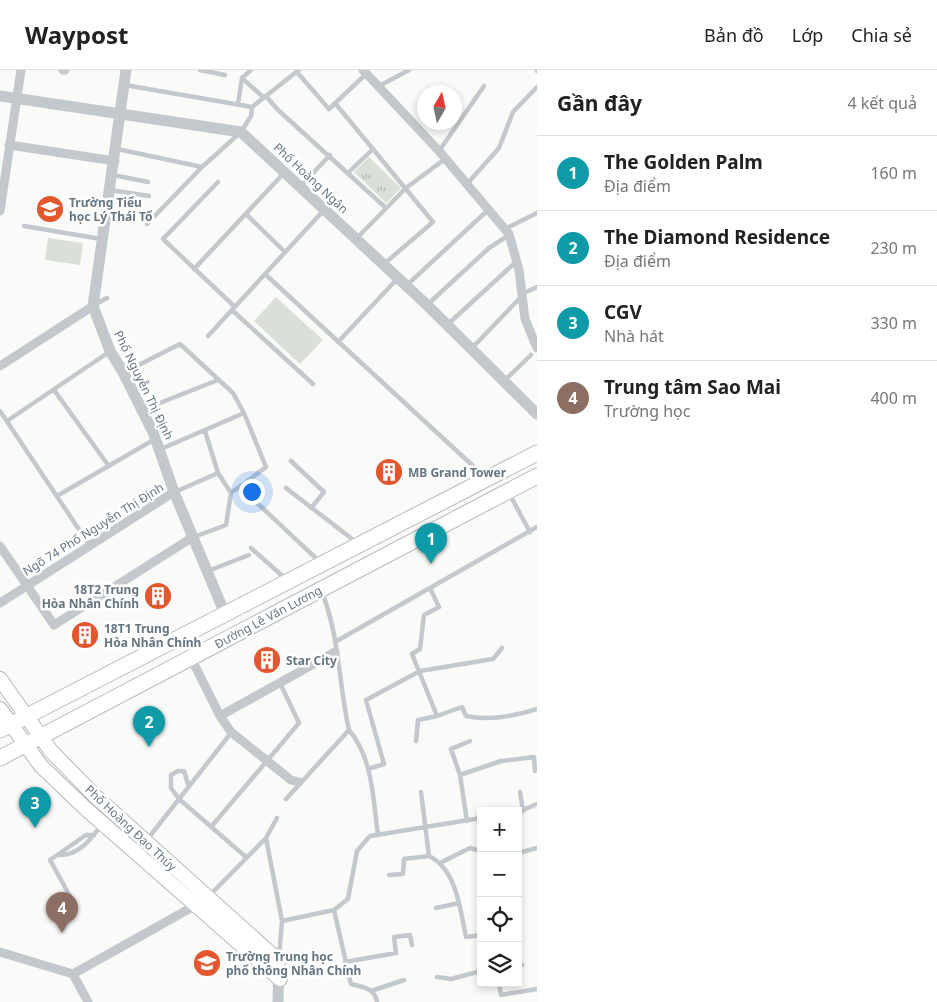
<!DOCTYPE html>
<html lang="vi">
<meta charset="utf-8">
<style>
body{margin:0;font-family:"Noto Sans",sans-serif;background:#f2f2f2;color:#222}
.controls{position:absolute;right:15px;bottom:15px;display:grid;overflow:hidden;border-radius:0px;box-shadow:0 2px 8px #0003}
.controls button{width:45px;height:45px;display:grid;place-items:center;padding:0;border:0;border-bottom:1px solid #e0e0e0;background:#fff;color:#222;font:25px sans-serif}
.compass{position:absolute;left:417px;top:15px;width:45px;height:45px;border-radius:50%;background:#fff;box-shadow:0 2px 8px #0003;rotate:9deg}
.you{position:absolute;left:251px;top:421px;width:18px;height:18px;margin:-12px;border:4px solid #fff;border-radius:50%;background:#1a73e8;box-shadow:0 0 0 8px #1a73e833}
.badge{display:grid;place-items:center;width:32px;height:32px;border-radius:50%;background:#111827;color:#fff;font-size:16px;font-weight:700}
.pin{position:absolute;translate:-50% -41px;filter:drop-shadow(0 1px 2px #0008)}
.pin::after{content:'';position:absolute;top:26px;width:18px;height:15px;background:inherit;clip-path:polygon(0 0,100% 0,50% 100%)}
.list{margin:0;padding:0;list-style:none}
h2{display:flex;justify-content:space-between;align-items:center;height:65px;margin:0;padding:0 20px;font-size:21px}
h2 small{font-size:16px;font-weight:400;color:#767676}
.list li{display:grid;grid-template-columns:32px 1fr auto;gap:15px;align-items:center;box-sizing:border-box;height:75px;padding:0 20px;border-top:1px solid #e0e0e0}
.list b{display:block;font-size:19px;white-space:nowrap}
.list p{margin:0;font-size:16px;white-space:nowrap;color:#767676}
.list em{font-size:16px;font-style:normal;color:#767676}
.icon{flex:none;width:28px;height:28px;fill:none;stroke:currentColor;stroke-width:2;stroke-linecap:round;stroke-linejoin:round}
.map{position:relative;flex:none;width:537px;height:932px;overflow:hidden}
header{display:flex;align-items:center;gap:30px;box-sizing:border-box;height:70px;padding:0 25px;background:#fff;border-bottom:1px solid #e0e0e0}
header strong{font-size:24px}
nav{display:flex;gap:28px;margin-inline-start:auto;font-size:18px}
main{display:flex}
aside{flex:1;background:#fff}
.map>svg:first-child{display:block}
</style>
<header>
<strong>Waypost</strong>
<nav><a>Bản đồ</a><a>Lớp</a><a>Chia sẻ</a></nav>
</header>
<main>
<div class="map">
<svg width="537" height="932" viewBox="0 0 537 932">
<defs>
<pattern id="grass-tufts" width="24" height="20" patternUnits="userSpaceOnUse" patternTransform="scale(1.25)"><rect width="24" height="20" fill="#dadfd7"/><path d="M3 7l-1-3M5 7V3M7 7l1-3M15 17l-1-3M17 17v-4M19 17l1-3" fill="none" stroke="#b4b9b4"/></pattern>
</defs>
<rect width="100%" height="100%" fill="#fafaf8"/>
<path fill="url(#grass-tufts)" d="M 369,87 L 401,118 L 386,133 L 354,102 Z"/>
<path fill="#dadfd7" d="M 48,168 L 83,173 L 80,195 L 45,190 Z
M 276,227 L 323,270 L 300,294 L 254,251 Z"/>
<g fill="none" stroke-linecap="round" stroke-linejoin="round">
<defs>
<path id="secondary" d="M 0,609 L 51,681 L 95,726 L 279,891
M 0,639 L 41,696 L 85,738 L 280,909"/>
<path id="primary" d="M 0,660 L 537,383
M 0,688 L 537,406"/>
</defs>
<use href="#secondary" stroke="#b3babf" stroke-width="16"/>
<use href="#primary" stroke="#b5babe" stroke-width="17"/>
<path stroke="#c3c8cc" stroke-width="4.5" d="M 200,0 L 225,5
M 251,0 L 242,8 L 263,27
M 537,0 L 537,1
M 297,2 L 329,39 L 366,4
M 125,15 L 252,37
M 379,16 L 409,0
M 266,26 L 277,39 L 386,138
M 335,33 L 433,152 L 384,194
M 238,34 L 242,8
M 117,79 L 202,97
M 439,81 L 484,16
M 349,102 L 373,79
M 113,105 L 148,112
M 218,112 L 163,169 L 235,237
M 467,114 L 499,78 L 513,42 L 537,17
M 301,116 L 330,85
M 110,120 L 149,126
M 246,144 L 285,182
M 147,154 L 202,97 L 241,62 L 251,46 L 252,37 L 299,0
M 24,156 L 101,169
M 505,159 L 537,143
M 357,168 L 406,118 L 445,89
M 194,199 L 284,103
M 265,204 L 485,407
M 407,215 L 488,140
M 522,224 L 537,217
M 428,234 L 489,178 L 509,165
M 94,235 L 107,228
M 232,240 L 313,314
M 447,255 L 517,191
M 208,266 L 324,140
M 338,272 L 397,209
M 472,278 L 521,227
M 125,302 L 180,274 L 233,323 L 244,343 L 266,397 L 231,423
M 505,310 L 531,285
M 54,320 L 108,395
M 142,340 L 218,310
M 0,341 L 90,476
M 7,351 L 109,282
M 205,361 L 218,403
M 161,379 L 244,343
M 291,391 L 324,422 L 311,438
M 286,418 L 356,472
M 175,422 L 218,403 L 231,423
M 510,425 L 530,462
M 57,426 L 155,369
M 256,432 L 319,491
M 194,467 L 226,455 L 231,423
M 251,478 L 287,510
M 208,501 L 249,485
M 430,518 L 439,537 L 424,545 L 420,579 L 412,584 L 437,646
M 335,572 L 537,457
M 349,660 C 373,688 373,730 378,765
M 416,671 L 418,650 L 437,646 L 462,637 L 466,646 C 488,651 516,646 537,639
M 368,699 L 384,694 L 366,630 L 420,601 L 493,589 L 502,578
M 460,705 L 501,691 L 534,687 L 535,701
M 189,717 L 184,701 L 178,701 L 171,705 L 171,718 L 179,729 L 246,787
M 421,722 L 429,786 C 457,800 460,839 466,867 L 481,865
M 520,722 L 523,741
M 286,729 L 349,660 C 339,616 339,563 322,523
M 518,742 L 537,734
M 467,751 L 460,705 L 451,679 L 470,671
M 211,757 L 299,653 L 280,613
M 266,768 L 282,851 L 279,887
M 146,771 L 231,663
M 518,783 L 537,778
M 59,785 C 80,785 91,769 102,754
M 442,792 L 470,778 L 481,781
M 389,805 L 403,804 L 404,789 L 429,786
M 210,825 L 266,768 L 277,748
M 71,828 L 50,790 L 86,765 L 94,765
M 436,838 L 459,833
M 334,840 L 351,914 C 363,917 375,918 377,932
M 282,851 L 334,840 L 348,829 L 357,781 L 370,766 L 481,748
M 345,892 L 396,883 L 394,867 L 410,865 L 412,875
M 518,895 L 522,895
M 437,907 L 451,909 L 481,901
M 499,913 L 501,925 L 537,919
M 371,921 L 404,910"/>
<path stroke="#c3c8cc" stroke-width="9" d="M 63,0 L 65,0
M 363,0 L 439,81 L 509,164 L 519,200 L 525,249 L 537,278
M 9,75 L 115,91
M 0,141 L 21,0
M 0,296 L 93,236
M 0,476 L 54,555 L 193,467
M 0,533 L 174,422
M 191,588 L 220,646 L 231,662 L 291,710 L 299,712
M 220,646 L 335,582
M 0,882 L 73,904
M 73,904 L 196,835
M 73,904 L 88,932"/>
<path stroke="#c3c8cc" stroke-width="11" d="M 126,0 L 93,236 L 110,281 L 123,302 L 153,362 L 174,422 L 225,544
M 0,26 L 241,62 L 427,235 L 537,344
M 278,932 L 279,891"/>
<use href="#secondary" stroke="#fff" stroke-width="14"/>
<use href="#primary" stroke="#fff" stroke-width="15"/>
</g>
<defs>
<symbol id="school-disc" viewBox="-11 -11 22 22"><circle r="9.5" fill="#e4572e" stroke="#fff"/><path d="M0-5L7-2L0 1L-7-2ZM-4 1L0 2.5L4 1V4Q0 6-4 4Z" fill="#fff"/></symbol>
<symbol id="building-disc" viewBox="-11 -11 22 22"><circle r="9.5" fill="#e4572e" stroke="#fff"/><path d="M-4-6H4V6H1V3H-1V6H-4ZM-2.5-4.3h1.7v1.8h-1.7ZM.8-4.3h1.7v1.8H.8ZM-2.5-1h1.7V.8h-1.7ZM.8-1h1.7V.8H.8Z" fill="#fff"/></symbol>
</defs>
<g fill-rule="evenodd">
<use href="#school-disc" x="34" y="123" width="32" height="32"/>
<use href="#building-disc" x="373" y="386" width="32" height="32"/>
<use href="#building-disc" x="142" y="510" width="32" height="32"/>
<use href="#building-disc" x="69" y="549" width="32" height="32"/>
<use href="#building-disc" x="251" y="574" width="32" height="32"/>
<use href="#school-disc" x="191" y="877" width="32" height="32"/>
</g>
<g text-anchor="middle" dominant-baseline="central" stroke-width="5" stroke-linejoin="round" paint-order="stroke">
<g font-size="12" fill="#657683" stroke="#fff">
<text transform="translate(311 108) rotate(43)">Phố Hoàng Ngân</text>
<text transform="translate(144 315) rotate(64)">Phố Nguyễn Thị Định</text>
<text transform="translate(93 459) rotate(-32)">Ngõ 74 Phố Nguyễn Thị Định</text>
<text transform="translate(268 547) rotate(-28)">Đường Lê Văn Lương</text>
<text transform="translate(131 758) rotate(43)">Phố Hoàng Đạo Thúy</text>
</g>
<g font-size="12" font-weight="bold" fill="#657683" stroke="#fff" text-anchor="start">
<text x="69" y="132">Trường Tiểu<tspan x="69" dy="14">học Lý Thái Tổ</tspan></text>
<text x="408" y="402">MB Grand Tower</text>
<text x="139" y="519" text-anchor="end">18T2 Trung<tspan x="139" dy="14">Hòa Nhân Chính</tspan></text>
<text x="104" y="558">18T1 Trung<tspan x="104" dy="14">Hòa Nhân Chính</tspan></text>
<text x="286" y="590">Star City</text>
<text x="226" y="886">Trường Trung học<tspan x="226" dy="14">phổ thông Nhân Chính</tspan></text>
</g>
</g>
</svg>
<div class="controls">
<button>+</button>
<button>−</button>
<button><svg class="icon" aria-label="locate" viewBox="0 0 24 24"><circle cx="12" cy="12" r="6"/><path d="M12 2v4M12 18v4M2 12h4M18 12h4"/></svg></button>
<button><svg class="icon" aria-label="layers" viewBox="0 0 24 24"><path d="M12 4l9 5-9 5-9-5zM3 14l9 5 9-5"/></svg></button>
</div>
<svg class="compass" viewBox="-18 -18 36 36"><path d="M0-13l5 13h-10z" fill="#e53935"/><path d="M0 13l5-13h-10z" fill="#767676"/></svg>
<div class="you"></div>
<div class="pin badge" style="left:431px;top:494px;background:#0f9aa8">1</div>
<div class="pin badge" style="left:149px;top:677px;background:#0f9aa8">2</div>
<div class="pin badge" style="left:35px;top:758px;background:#0f9aa8">3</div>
<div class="pin badge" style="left:62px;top:863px;background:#8d6e63">4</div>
</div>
<aside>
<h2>Gần đây<small>4 kết quả</small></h2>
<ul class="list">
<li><span class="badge" style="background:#0f9aa8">1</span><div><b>The Golden Palm</b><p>Địa điểm</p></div><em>160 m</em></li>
<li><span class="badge" style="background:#0f9aa8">2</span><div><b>The Diamond Residence</b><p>Địa điểm</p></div><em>230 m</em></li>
<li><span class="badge" style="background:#0f9aa8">3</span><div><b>CGV</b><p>Nhà hát</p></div><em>330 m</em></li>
<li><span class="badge" style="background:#8d6e63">4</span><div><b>Trung tâm Sao Mai</b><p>Trường học</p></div><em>400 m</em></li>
</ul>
</aside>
</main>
